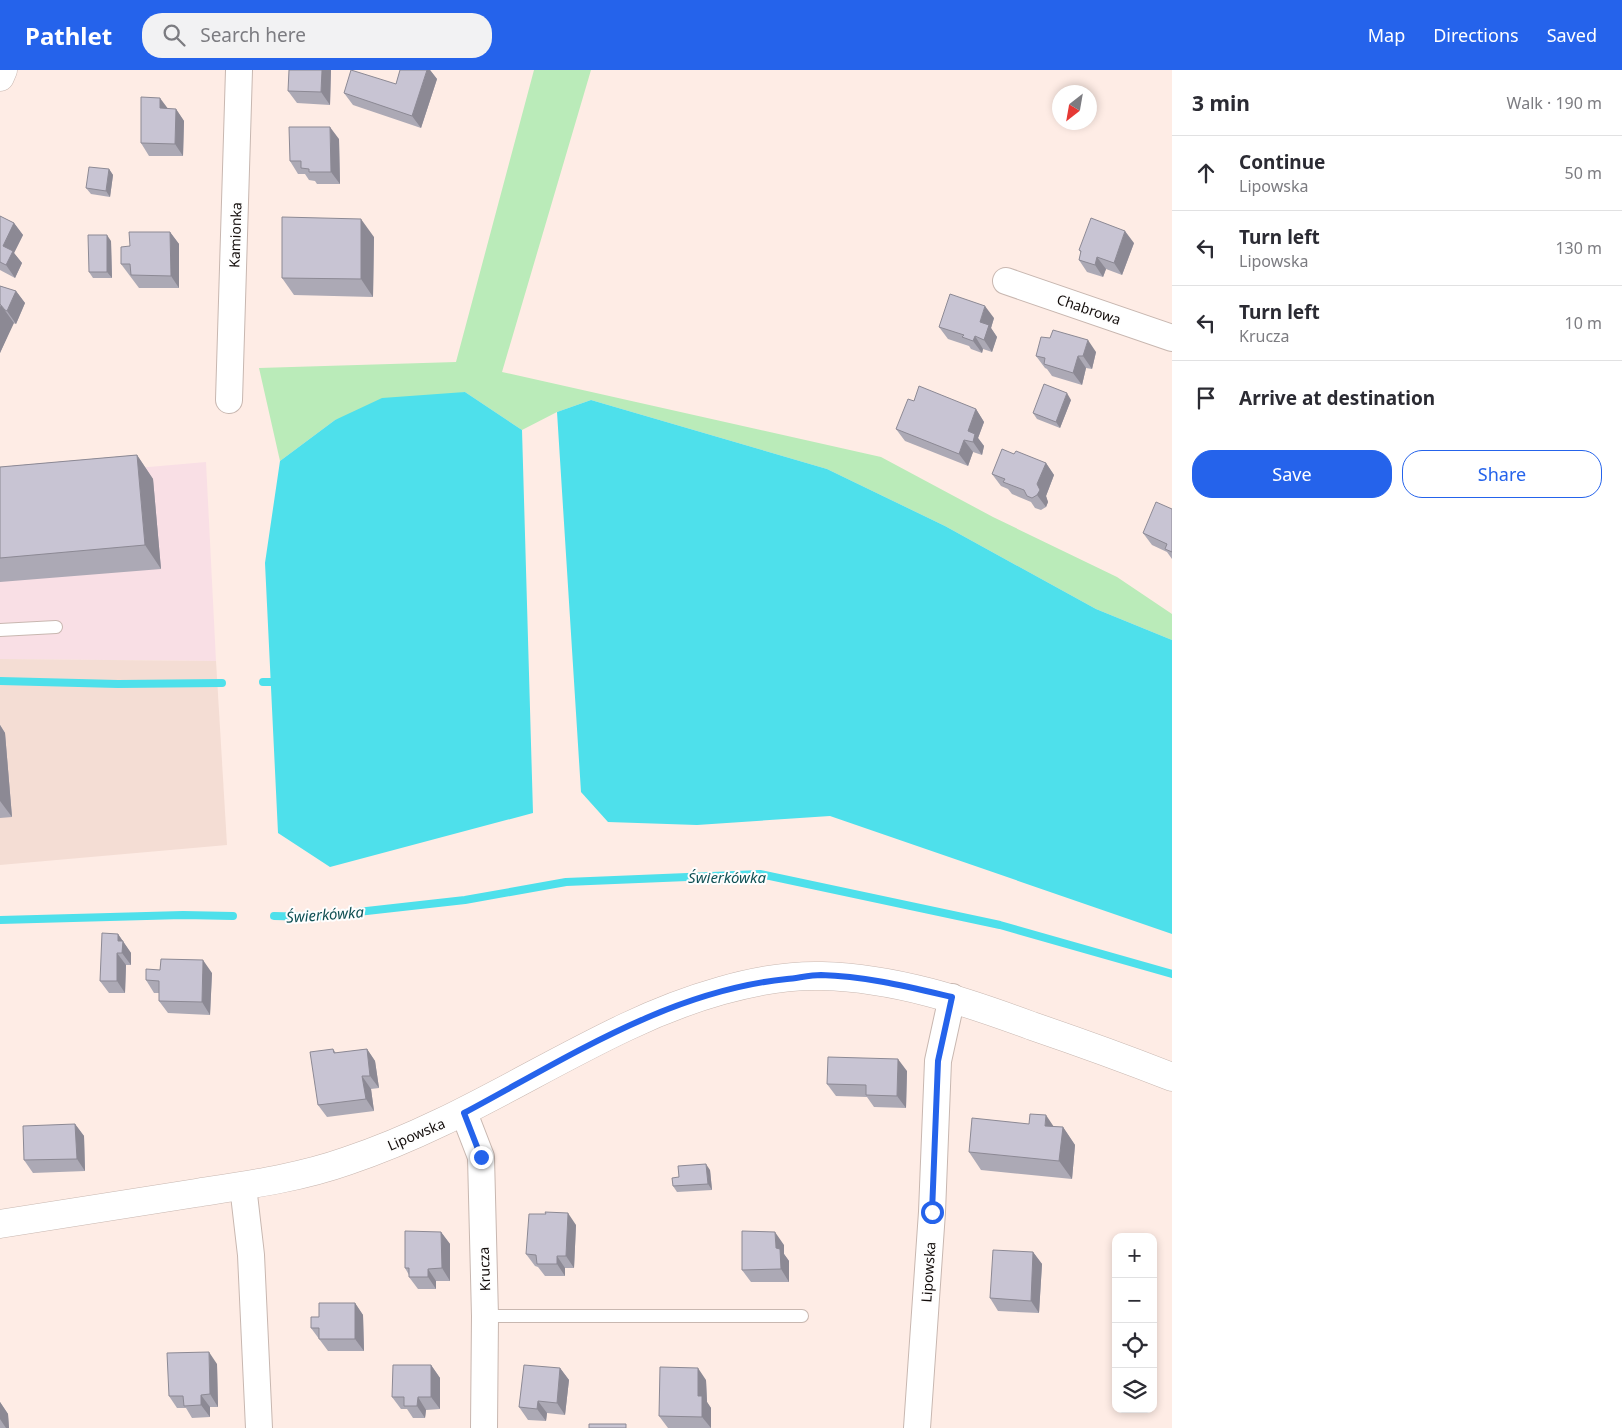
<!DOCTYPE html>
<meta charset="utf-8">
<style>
body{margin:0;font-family:"Noto Sans",sans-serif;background:#f2f2f3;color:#2b2b33}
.controls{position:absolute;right:15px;bottom:15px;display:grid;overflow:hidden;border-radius:10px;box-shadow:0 2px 8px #0003}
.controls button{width:45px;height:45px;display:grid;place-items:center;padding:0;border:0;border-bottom:1px solid #e1e1e2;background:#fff;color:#2b2b33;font:25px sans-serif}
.compass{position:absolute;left:1052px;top:15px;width:45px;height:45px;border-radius:50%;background:#fff;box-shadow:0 2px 8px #0003;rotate:211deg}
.stop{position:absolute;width:15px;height:15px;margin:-11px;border:4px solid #2563eb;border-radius:50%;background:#fff}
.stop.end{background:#2563eb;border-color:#fff;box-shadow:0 1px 5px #0008}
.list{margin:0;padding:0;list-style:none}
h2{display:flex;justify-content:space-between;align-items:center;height:65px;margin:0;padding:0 20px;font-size:21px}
h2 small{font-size:16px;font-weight:400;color:#7c7c81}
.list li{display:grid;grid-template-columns:32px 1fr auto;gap:15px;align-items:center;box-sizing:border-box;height:75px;padding:0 20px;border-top:1px solid #e1e1e2}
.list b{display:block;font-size:19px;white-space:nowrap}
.list p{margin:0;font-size:16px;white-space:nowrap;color:#7c7c81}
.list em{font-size:16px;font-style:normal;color:#7c7c81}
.actions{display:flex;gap:10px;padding:15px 20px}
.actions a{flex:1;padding:11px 0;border:1px solid #2563eb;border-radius:20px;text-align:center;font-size:18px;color:#2563eb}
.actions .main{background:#2563eb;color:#fff}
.icon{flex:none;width:28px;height:28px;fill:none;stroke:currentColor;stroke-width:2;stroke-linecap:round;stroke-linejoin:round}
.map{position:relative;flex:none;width:1172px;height:1358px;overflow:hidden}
header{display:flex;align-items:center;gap:30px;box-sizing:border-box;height:70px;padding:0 25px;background:#2563eb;color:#fff}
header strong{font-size:24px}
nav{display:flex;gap:28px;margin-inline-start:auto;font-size:18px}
.search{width:350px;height:45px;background:#f2f2f3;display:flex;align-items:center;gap:12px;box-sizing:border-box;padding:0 18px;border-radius:20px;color:#7c7c81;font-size:19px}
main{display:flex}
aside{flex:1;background:#fff}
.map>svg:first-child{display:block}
</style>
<header>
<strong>Pathlet</strong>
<div class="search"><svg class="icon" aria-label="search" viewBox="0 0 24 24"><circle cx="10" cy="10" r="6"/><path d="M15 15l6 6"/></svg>Search here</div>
<nav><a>Map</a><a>Directions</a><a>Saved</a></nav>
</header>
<main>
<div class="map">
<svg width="1172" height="1358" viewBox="0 0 1172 1358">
<rect width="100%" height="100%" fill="#feece5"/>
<path fill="#f9dfe5" d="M 206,392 L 216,591 L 0,589 L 0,410 Z"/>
<path fill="#f4ddd4" d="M 0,589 L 216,591 L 227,775 L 0,795 Z"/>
<path fill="#baebb9" d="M 534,0 L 591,0 L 502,302 L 881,387 L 993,447 L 1117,507 L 1172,544 L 1172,570 L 1096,539 L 945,456 L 827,399 L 591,330 L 557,342 L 522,360 L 465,322 L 335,350 L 280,391 L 259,298 L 456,292 Z"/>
<path fill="#4ee0eb" d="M 465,322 L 522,360 L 533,743 L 330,797 L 278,763 L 265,493 L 280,391 L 335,350 L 382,328 Z
M 591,330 L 827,399 L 945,456 L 1096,539 L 1172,570 L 1172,864 L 830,746 L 697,755 L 608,752 L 581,722 L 557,342 Z"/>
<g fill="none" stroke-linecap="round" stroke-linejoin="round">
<path stroke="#4ee0eb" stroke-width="8" d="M 0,611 L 118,614 L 222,613
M 263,612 L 271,612
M 274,846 L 313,847 L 465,830 L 566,812 L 760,804 L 1000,855 L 1172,904
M 0,850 L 183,845 L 233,846"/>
<defs>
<path id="lane" d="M 0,560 L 56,557
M 485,1246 L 802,1246"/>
<path id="street" d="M 1006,211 L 1172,268
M 229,330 L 239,0
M 464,1043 L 481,1087 L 485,1246 L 484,1358
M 243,1116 L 251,1185 L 259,1358
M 917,1358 L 932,1142 L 938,991 L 952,927"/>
<path id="secondary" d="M 0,7 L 3,0
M 0,1154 C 65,1144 130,1133 196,1123 C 247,1115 299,1108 347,1091 C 449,1057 531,1002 626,957 C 682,930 759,904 822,906 C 896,908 964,931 1032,956 C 1079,972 1126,989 1172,1007"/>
</defs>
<use href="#lane" stroke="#c8b7b0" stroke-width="14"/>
<use href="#street" stroke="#c8b7b0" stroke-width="28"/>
<use href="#secondary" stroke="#c8b7b0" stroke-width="29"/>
<use href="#lane" stroke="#fff" stroke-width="12"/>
<use href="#street" stroke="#fff" stroke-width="26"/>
<use href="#secondary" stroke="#fff" stroke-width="28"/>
</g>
<path fill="#aca9b5" d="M 331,0 L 330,35 L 297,33 L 288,21 Z
M 400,0 L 430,0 L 437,9 L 421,58 L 353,35 L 344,23 L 396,14 Z
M 176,39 L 184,51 L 183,86 L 149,86 L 141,73 Z
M 339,69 L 340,114 L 317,114 L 315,111 L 309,110 L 305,104 L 298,104 L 290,91 Z
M 109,99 L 113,105 L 110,127 L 91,124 L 86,118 Z
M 0,146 L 14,153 L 23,165 L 14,183 L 22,193 L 15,208 L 0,200 Z
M 170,162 L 179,174 L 179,218 L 139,218 L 121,194 L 130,176 Z
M 374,167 L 373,227 L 294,225 L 282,208 Z
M 111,171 L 112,208 L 93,208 L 89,202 Z
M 1134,173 L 1122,205 L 1106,199 L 1103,207 L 1087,202 L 1079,190 L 1081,183 L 1079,180 Z
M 0,216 L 16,221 L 25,233 L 16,254 L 13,253 L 0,283 Z
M 994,248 L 991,258 L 997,267 L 992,282 L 983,279 L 982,283 L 971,279 L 969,276 L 948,269 L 939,257 Z
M 1050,268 L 1096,282 L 1092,299 L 1086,298 L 1082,315 L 1052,306 L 1047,299 L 1045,298 L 1036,286 Z
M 1071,330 L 1060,358 L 1037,349 L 1033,343 Z
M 914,331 L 976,339 L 984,352 L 978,368 L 984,376 L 982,385 L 973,382 L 968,396 L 905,371 L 896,359 Z
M 1014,384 L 1046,393 L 1054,405 L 1046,426 L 1048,432 L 1046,437 L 1041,440 L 1035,438 L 1031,432 L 1012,424 L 1008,419 L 1001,416 L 992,404 Z
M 137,385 L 153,409 L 161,499 L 0,512 L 0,397 Z
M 1172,439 L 1172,489 L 1167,482 L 1152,475 L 1143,463 Z
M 0,655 L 5,663 L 12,747 L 0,748 Z
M 118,864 L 131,883 L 131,895 L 126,895 L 125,923 L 109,923 L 100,911 Z
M 212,903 L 210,945 L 168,943 L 159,931 L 159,923 L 154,923 L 146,910 Z
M 333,979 L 336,983 L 367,979 L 375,991 L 379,1018 L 371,1019 L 374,1041 L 327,1047 L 318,1035 Z
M 907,1001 L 906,1038 L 874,1037 L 867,1027 L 836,1026 L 827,1014 Z
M 75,1054 L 84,1066 L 85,1101 L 33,1103 L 24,1090 Z
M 1054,1057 L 1063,1057 L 1075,1075 L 1072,1109 L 981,1100 L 969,1082 Z
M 710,1100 L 712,1120 L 677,1122 L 673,1116 L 679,1107 Z
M 546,1144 L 576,1155 L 574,1198 L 565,1198 L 565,1206 L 545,1206 L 538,1197 L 535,1196 L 526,1184 Z
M 441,1162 L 450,1174 L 450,1211 L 436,1211 L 436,1219 L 418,1219 L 409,1207 L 409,1205 L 405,1198 Z
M 784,1175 L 784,1184 L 789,1191 L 789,1212 L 751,1212 L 742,1200 Z
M 1033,1182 L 1042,1194 L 1039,1243 L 998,1241 L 990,1228 Z
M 355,1233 L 363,1245 L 364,1281 L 328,1281 L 311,1258 L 319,1247 Z
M 217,1294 L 218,1337 L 210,1337 L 210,1347 L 192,1348 L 186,1338 L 177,1338 L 169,1326 Z
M 431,1295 L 440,1308 L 440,1339 L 426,1340 L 425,1348 L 413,1348 L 407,1339 L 401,1339 L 392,1327 Z
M 560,1298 L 569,1310 L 565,1345 L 547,1343 L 546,1351 L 528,1350 L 519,1337 Z
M 706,1310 L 707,1332 L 711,1338 L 711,1358 L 668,1358 L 659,1346 Z
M 0,1332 L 8,1344 L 9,1358 L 0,1358 Z"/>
<path fill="#8c8994" d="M 322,0 L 331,0 L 330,35 L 321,22 Z
M 427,0 L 430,0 L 437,9 L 421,58 L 412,46 Z
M 160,28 L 169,40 L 160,38 Z
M 176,39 L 184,51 L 183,86 L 175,74 Z
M 330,57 L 339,69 L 340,114 L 331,102 Z
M 109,99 L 113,105 L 110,127 L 106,121 Z
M 361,149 L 374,167 L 373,227 L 361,209 Z
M 14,153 L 23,165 L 14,183 L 22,193 L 15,208 L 6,195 L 3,176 Z
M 1125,161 L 1134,173 L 1122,205 L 1114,193 Z
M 170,162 L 179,174 L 179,218 L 171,206 Z
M 107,165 L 111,171 L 112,208 L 107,202 Z
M 1097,187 L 1106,199 L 1103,207 L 1095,195 Z
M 16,221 L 25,233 L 16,254 L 7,241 Z
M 1,235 L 14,253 L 0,283 L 0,237 Z
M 985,236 L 994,248 L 991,258 L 997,267 L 992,282 L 984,270 L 980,252 Z
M 975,266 L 983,279 L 982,283 L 973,271 Z
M 1088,270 L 1096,282 L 1092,299 L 1083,286 Z
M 1078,286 L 1086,298 L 1082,315 L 1073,303 Z
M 1067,323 L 1071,330 L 1060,358 L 1056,352 Z
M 976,339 L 984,352 L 978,368 L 984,376 L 982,385 L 973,372 L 968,361 Z
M 964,370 L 973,382 L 968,396 L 959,384 Z
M 137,385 L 153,409 L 161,499 L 145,475 Z
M 1046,393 L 1054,405 L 1046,426 L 1048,432 L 1046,437 L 1037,425 L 1037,414 Z
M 0,655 L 5,663 L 12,747 L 0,731 Z
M 118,864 L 131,883 L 131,895 L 122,883 L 118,871 Z
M 117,883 L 126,895 L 125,923 L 117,911 Z
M 203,890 L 212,903 L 210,945 L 202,932 Z
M 367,979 L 375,991 L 379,1018 L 370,1006 Z
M 898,989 L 907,1001 L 906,1038 L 897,1026 Z
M 362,1006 L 371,1019 L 374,1041 L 366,1029 Z
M 1046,1045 L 1058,1063 L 1045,1056 Z
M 75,1054 L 84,1066 L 85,1101 L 77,1089 Z
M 1063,1057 L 1075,1075 L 1072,1109 L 1059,1091 Z
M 706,1094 L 710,1100 L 712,1120 L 708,1114 Z
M 568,1143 L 576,1155 L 574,1198 L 566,1186 Z
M 441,1162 L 450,1174 L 450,1211 L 442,1198 Z
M 775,1162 L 784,1175 L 784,1184 L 789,1191 L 789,1212 L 781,1199 L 776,1178 Z
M 1033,1182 L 1042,1194 L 1039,1243 L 1031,1231 Z
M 557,1186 L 565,1198 L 565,1206 L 557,1194 Z
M 428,1199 L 436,1211 L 436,1219 L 428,1207 Z
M 355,1233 L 363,1245 L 364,1281 L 355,1269 Z
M 209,1282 L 217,1294 L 218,1337 L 210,1324 Z
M 431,1295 L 440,1308 L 440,1339 L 431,1327 Z
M 560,1298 L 569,1310 L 565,1345 L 557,1333 Z
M 698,1298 L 706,1310 L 707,1332 L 711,1338 L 711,1358 L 702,1347 L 698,1326 Z
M 201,1325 L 210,1337 L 210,1347 L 201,1335 Z
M 418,1327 L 426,1340 L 425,1348 L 417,1336 Z
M 538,1331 L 547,1343 L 546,1351 L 537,1339 Z
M 0,1332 L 8,1344 L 9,1358 L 6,1358 L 0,1349 Z"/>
<path fill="#c8c4d3" stroke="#8c8994" d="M 289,0 L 322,0 L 321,22 L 288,21 Z
M 351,0 L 396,14 L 400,0 L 427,0 L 412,46 L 344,23 Z
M 141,27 L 160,28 L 160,38 L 176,39 L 175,74 L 141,73 Z
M 289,57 L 330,57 L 331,102 L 309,102 L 309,99 L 301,98 L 301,91 L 290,91 Z
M 89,97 L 109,99 L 106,121 L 86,118 Z
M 0,146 L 14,153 L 3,176 L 13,181 L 6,195 L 0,192 Z
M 282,147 L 361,149 L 361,209 L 282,208 Z
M 1091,148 L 1125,161 L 1114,193 L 1097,187 L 1095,195 L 1079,190 L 1081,181 L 1079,180 Z
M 129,162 L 170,162 L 171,206 L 131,205 L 130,194 L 121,194 L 121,177 L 130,176 Z
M 88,165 L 107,165 L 107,202 L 89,202 Z
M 0,216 L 16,221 L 7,241 L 5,240 L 0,234 Z
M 950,224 L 985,236 L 980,252 L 989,255 L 984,270 L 975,266 L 973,271 L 962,267 L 964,265 L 939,257 Z
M 1053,260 L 1088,270 L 1083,286 L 1078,286 L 1073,303 L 1044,294 L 1045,288 L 1036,286 L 1041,267 L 1050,268 Z
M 1044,314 L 1067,323 L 1056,352 L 1033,343 Z
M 919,316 L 976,339 L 968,361 L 975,364 L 973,372 L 964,370 L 959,384 L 896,359 L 908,329 L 914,331 Z
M 1002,379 L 1014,384 L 1016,381 L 1046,393 L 1037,414 L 1040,420 L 1037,425 L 1032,428 L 1027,426 L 1024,420 L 1003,412 L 1005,409 L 992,404 Z
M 137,385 L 145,475 L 0,488 L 0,397 Z
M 1156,432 L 1172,439 L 1172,482 L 1165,479 L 1167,474 L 1143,463 Z
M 102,863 L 118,864 L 118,871 L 123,871 L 122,883 L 117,883 L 117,911 L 100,911 Z
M 161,889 L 203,890 L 202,932 L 159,931 L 159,911 L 146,910 L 146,899 L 160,900 Z
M 333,979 L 334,983 L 367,979 L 370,1006 L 362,1006 L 366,1029 L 318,1035 L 310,982 Z
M 828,987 L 898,989 L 897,1026 L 866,1025 L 866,1015 L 827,1014 Z
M 1030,1044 L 1046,1045 L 1045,1056 L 1063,1057 L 1059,1091 L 969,1082 L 972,1048 L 1029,1054 Z
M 75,1054 L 77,1089 L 24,1090 L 23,1056 Z
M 706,1094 L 708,1114 L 673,1116 L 672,1108 L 679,1107 L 678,1096 Z
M 545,1142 L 568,1143 L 566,1186 L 557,1186 L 557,1194 L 537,1194 L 536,1185 L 526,1184 L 529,1144 L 546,1144 Z
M 405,1161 L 441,1162 L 442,1198 L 428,1199 L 428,1207 L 409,1207 L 409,1198 L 405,1198 Z
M 742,1161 L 775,1162 L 776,1178 L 780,1179 L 781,1199 L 742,1200 Z
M 993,1180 L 1033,1182 L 1031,1231 L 990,1228 Z
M 319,1233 L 355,1233 L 355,1269 L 319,1269 L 319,1258 L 311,1258 L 311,1247 L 319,1247 Z
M 209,1282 L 210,1324 L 201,1325 L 201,1335 L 184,1336 L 183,1326 L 169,1326 L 167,1283 Z
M 393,1295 L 431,1295 L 431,1327 L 418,1327 L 417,1336 L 404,1336 L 404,1327 L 392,1327 Z
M 524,1295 L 560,1298 L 557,1333 L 538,1331 L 537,1339 L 519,1337 Z
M 660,1297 L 698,1298 L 698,1326 L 702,1326 L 702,1347 L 659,1346 Z
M 589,1354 L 626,1354 L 626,1358 L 589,1358 Z"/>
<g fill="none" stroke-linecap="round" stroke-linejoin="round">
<path stroke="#2563eb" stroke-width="6" d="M 481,1087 L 464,1043 C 567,988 669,921 787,909 C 798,908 810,905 821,905 C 865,906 909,917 952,927 L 938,991 L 932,1142"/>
</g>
<g text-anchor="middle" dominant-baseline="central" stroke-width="4" stroke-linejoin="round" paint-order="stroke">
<g font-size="14" fill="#130d0b" stroke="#fefefe">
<text transform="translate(235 165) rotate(-88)">Kamionka</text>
<text transform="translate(1089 239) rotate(19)">Chabrowa</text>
<text transform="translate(416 1064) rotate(-23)">Lipowska</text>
<text transform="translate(484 1199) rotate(-92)">Krucza</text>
<text transform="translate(928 1202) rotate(-86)">Lipowska</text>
</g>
<g font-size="15" font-style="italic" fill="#105054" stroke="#fefefe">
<text x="727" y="807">Świerkówka</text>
<text transform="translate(325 844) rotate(-4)">Świerkówka</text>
</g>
</g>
</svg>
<div class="controls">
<button>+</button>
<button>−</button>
<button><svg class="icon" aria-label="locate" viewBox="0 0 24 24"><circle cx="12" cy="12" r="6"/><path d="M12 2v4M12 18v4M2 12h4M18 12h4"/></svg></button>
<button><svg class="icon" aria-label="layers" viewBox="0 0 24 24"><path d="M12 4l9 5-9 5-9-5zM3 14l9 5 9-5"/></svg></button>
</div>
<svg class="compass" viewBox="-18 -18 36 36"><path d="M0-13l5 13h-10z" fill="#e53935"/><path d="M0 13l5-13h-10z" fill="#7c7c81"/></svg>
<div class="stop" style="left:932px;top:1142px"></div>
<div class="stop end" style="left:481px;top:1087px"></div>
</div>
<aside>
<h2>3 min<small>Walk · 190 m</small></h2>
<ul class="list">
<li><svg class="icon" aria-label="ahead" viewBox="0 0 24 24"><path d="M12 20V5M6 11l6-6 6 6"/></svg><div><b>Continue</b><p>Lipowska</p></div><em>50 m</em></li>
<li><svg class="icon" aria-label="left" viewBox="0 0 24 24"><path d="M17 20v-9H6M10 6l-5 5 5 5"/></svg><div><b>Turn left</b><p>Lipowska</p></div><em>130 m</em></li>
<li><svg class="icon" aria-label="left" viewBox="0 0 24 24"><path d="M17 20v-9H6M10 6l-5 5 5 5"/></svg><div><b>Turn left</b><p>Krucza</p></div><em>10 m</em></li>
<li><svg class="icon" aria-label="arrive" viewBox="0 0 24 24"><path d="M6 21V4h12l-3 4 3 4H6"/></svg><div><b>Arrive at destination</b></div></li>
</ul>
<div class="actions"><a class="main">Save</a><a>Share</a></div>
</aside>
</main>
